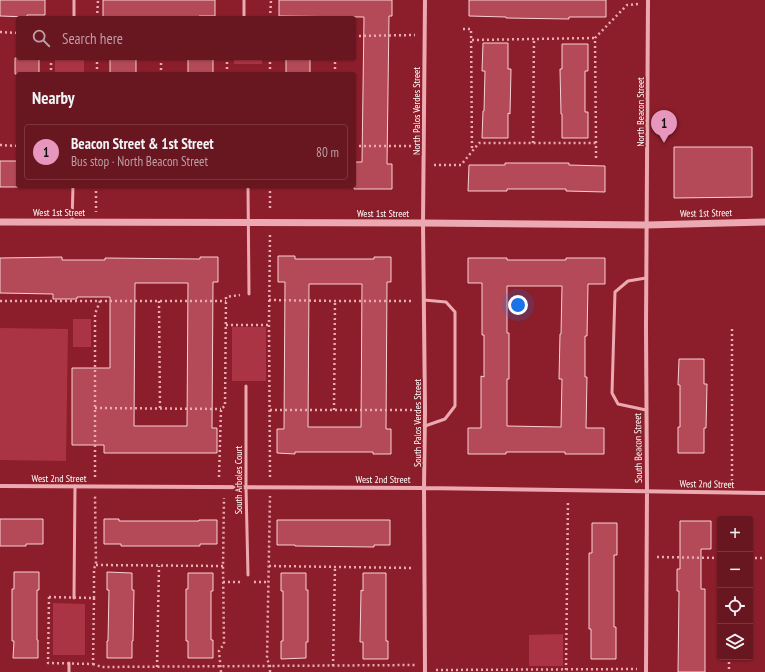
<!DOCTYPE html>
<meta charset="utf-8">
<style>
body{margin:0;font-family:"PT Sans Narrow",sans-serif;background:#6d1f29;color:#f1f3f6}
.controls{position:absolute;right:12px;bottom:12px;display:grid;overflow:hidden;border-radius:4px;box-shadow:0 1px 3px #0004}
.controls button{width:36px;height:36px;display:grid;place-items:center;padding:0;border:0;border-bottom:1px solid #7b353e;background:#681620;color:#f1f3f6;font:20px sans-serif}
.you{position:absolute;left:518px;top:305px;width:14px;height:14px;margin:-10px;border:3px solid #fff;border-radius:50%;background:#1a73e8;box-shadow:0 0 0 6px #1a73e833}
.badge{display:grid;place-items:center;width:26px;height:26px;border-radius:50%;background:#e797bd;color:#111;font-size:13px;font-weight:700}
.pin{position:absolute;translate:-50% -33px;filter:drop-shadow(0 1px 2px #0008)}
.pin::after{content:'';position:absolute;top:21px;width:14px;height:12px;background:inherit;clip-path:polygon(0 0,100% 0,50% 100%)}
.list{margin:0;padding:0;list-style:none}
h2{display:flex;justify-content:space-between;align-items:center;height:52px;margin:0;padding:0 16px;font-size:17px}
h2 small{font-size:13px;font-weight:400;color:#bd9fa5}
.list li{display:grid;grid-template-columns:26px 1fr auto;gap:12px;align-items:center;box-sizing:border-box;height:56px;margin:0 8px 8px;padding:0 8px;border:1px solid #7b353e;border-radius:4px}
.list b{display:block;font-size:15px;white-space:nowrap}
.list p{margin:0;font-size:13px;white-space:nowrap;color:#bd9fa5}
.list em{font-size:13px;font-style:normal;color:#bd9fa5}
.icon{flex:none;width:22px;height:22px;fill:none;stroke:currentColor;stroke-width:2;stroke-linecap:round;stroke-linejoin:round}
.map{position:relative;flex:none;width:765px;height:672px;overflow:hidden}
.search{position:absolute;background:#681620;box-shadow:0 1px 3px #0004;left:16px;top:16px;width:340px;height:44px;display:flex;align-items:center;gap:10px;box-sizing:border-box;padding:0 14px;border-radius:4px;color:#bd9fa5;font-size:15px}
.panel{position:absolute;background:#681620;box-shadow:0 1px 3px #0004;left:16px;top:72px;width:340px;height:116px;border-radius:4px}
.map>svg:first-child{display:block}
</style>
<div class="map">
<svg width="765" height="672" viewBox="0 0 765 672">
<rect width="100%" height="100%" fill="#8b1e2a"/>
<path fill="#aa3443" d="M 55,58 L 84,58 L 84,74 L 55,74 Z
M 234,58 L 262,58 L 262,64 L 234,64 Z
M 73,319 L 91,319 L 91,347 L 73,347 Z
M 232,327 L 266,327 L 266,381 L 232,381 Z
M 0,328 L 68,329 L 66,461 L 0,460 Z
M 53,603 L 85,604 L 85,655 L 53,655 Z
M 563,634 L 563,666 L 529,666 L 529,635 Z"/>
<path fill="#b44a57" stroke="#f9cfd4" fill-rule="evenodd" d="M 0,0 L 45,0 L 45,15 L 27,15 L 27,17 L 0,16 Z
M 103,0 L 215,0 L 215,16 L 199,16 L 199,17 L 103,17 Z
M 279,0 L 392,0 L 392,16 L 389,16 L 387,164 L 392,164 L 392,189 L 354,189 L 354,162 L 362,162 L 364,17 L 279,16 Z
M 469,0 L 606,0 L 606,17 L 569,17 L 569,19 L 506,18 L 506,17 L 469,16 Z
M 483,43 L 508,43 L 508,69 L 511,69 L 510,114 L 508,113 L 508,138 L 482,138 L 483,111 L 484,111 L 485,71 L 482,71 Z
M 562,44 L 588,44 L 588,71 L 585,71 L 585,112 L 588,112 L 588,138 L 562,138 L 562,114 L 561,114 L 560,69 L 562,69 Z
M 15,58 L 39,58 L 39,74 L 15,74 Z
M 110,58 L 136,58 L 136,74 L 110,74 Z
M 188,58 L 213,58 L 213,74 L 188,74 Z
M 286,58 L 310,58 L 310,74 L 286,74 Z
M 674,147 L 752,147 L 752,197 L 674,198 Z
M 0,161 L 18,161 L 18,187 L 0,187 Z
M 505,163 L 569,163 L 569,165 L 605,166 L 605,192 L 566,191 L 566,189 L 507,189 L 507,191 L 468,191 L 469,165 L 505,165 Z
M 278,256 L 295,256 L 295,259 L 374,259 L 374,257 L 391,257 L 391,282 L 387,282 L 386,429 L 391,429 L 391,454 L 373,454 L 373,452 L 295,452 L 295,454 L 277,453 L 277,429 L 284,429 L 285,282 L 278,282 ZM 309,284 L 362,284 L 361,427 L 308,427 Z
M 62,257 L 62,260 L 105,260 L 105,258 L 200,259 L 200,257 L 218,257 L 218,282 L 213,282 L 212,428 L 217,428 L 217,453 L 104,453 L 104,445 L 72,445 L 72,368 L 110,368 L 110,297 L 77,297 L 77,299 L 53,299 L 53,294 L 0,293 L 0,258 ZM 135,283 L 188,283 L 187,426 L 134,426 Z
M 468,258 L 507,258 L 507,260 L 566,260 L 566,258 L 605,258 L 605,284 L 588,284 L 587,336 L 585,336 L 585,377 L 587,377 L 586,428 L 604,428 L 604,454 L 565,454 L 565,452 L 506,452 L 506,454 L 468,454 L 468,428 L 481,428 L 481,376 L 484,377 L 484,335 L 482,335 L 482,283 L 468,283 ZM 507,286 L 562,286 L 561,334 L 560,334 L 559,379 L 562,379 L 561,427 L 507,426 L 507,379 L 509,379 L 509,333 L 507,333 Z
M 679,359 L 704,359 L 704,384 L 707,384 L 706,428 L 704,428 L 704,453 L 678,453 L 678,427 L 680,427 L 680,385 L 678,385 Z
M 0,519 L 43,519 L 43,544 L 26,544 L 26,546 L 0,546 Z
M 104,519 L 119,519 L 119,521 L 199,521 L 199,520 L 217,520 L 217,544 L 200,544 L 200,546 L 121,546 L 121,544 L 104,544 Z
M 277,520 L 390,520 L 390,545 L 374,545 L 374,547 L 295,546 L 295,545 L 277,545 Z
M 680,521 L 711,521 L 711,549 L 701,549 L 701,589 L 705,589 L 705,672 L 678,672 L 679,591 L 677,591 L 677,569 L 680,569 Z
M 592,523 L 617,523 L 617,555 L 614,555 L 614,627 L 616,627 L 616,659 L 591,659 L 591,629 L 589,629 L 589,553 L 592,553 Z
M 14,572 L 39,572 L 39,590 L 37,590 L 37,640 L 38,640 L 38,658 L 13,658 L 14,641 L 12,641 L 12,589 L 14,589 Z
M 107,572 L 132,573 L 132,590 L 134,590 L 133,641 L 132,641 L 132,658 L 107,658 L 107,641 L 108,641 L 109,590 L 107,590 Z
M 188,573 L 213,573 L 213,591 L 211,591 L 211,640 L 213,640 L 213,658 L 188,658 L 188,641 L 186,641 L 186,589 L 188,589 Z
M 281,573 L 306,573 L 306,590 L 308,590 L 308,642 L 306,642 L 306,658 L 281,659 L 281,641 L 283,641 L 283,591 L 281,591 Z
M 363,573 L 386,573 L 386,641 L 388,641 L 388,659 L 363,659 L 363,642 L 360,642 L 361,590 L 363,591 Z"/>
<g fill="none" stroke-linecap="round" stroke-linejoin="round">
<path stroke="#eca9b2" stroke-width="2.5" stroke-dasharray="2 3" stroke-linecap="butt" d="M 97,18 L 98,0
M 270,18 L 271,0
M 463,29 L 471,29 L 472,151
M 0,32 L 18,33
M 354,36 L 415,35
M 472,40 L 595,38
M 51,58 L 51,74
M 161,58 L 161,74
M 97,74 L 97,58
M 227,74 L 227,58
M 270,74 L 270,58
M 335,74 L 335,58
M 533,143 L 534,39
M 0,145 L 18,146
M 354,146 L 413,146
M 596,158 L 596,143 L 595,38 L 627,5 L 638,4
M 434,165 L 461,165 L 479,143 L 596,143
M 96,186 L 96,212
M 270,186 L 270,211
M 269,300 L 335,301 L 414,301
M 0,301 L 226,301
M 159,301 L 160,408
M 226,325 L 269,325
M 732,329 L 732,482
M 95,408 L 221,409
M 270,410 L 415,410
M 334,410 L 335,301
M 95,477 L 95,314 L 100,301
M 219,477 L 221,409 L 225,406 L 226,297 L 240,295
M 270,477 L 269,325 L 270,234
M 657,557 L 720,558
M 750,558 L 765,558
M 96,565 L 223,566
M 269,566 L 414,568
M 223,582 L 241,582
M 254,582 L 268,582
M 49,597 L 94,598 L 93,664 L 48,663 Z
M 94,598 L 94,568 L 96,565 L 95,496
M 729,657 L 729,672
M 93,664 L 102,667 L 416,665
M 333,666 L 335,567
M 157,667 L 159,566
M 436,670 L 637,669
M 566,670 L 568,500
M 221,672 L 219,651 L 224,644 L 223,566 L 224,498
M 270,672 L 270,666 L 267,659 L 270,496"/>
<path stroke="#eca9b2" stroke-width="3" d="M 244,0 L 244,18
M 74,18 L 74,0
M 248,186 L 249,294
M 72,222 L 73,186
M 424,300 L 446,302 L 455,312 L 455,406 L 445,419 L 425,426
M 246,386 L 246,487 L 248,575
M 646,410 L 618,404 L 612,393 L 615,292 L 628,281 L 646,278
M 74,598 L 75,486
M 69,672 L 69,663"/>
<path stroke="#eca9b2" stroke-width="4" d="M 425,0 L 423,223 L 425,410 L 424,488 L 425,672
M 0,486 L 424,488 L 765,493
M 646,672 L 647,491 L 646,327 L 648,0"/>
<path stroke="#eca9b2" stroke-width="7" d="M 0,222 L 423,223 L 647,225 L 765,222"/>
</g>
<g text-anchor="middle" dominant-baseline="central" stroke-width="3.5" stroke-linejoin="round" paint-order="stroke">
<g font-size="10" fill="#fff" stroke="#8b1e2a">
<text transform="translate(416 111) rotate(-90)">North Palos Verdes Street</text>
<text transform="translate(640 112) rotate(-90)">North Beacon Street</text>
<text x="59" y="212">West 1st Street</text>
<text x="383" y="213">West 1st Street</text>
<text transform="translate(706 213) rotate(-1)">West 1st Street</text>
<text transform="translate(417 423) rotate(-90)">South Palos Verdes Street</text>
<text transform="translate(638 448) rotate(-91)">South Beacon Street</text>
<text x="59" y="478">West 2nd Street</text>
<text x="383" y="479">West 2nd Street</text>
<text transform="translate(238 480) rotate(-90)">South Arboles Court</text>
<text transform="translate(707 484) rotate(1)">West 2nd Street</text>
</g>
</g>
</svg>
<div class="controls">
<button>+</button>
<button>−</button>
<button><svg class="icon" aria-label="locate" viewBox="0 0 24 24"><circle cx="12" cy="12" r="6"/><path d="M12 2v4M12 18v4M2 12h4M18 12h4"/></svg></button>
<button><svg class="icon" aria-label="layers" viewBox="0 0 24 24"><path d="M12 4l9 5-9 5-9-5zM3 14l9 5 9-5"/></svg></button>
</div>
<div class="you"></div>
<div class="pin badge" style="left:664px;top:143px">1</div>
<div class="search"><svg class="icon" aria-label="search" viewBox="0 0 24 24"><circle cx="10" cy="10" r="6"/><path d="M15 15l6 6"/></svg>Search here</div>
<section class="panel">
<h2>Nearby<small></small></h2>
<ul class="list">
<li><span class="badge">1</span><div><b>Beacon Street &amp; 1st Street</b><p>Bus stop · North Beacon Street</p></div><em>80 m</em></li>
</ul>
</section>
</div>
